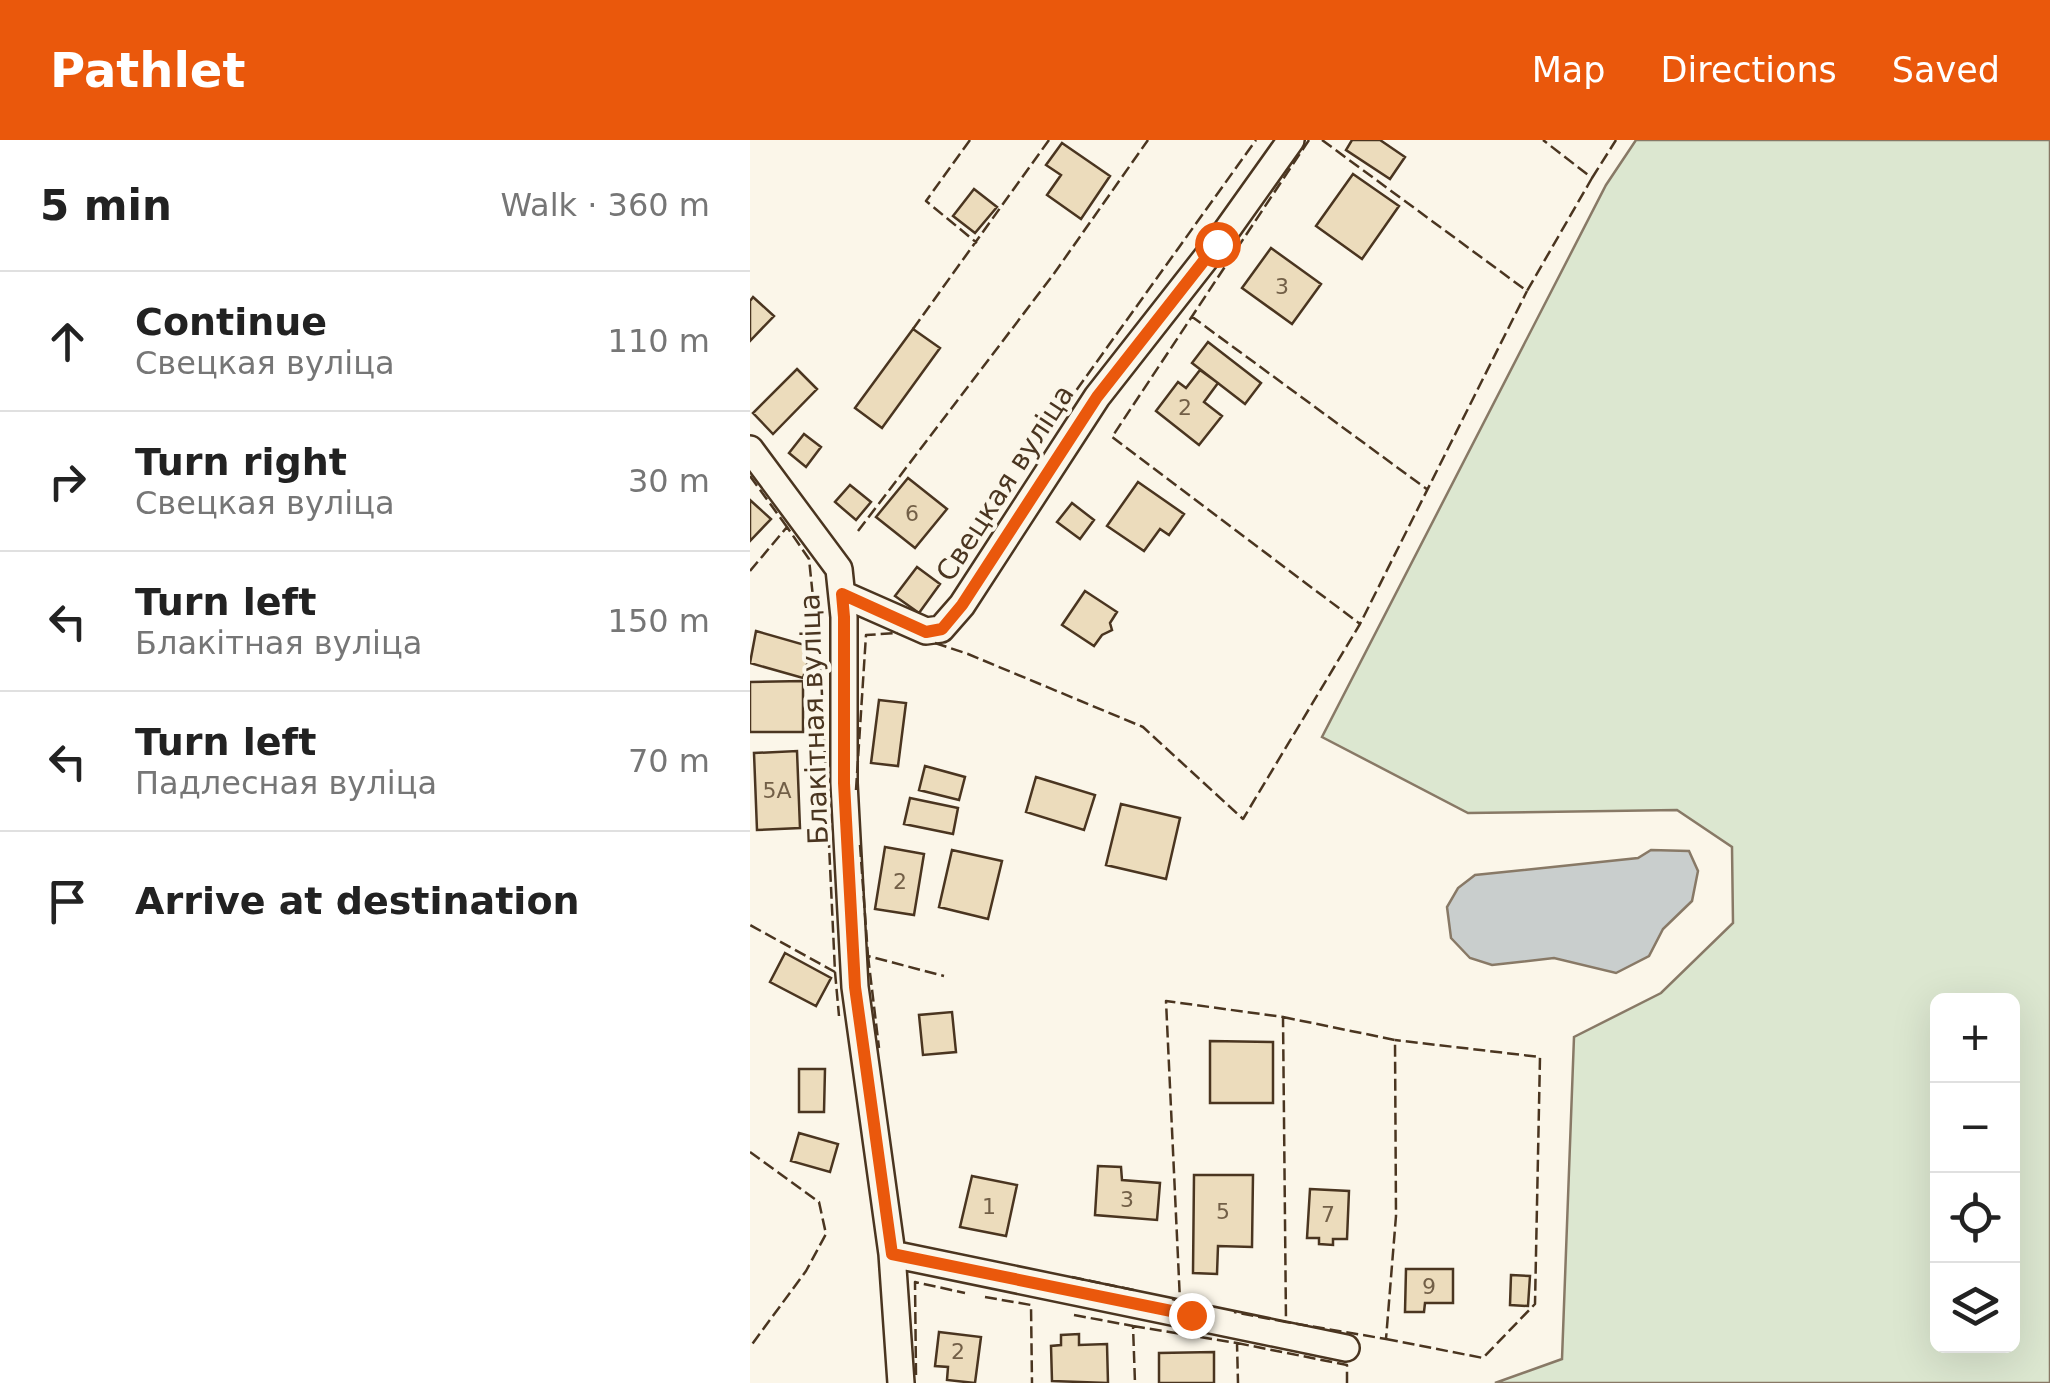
<!DOCTYPE html>
<meta charset="utf-8">
<style>
body{margin:0;font-family:"DejaVu Sans",sans-serif;background:#f6f6f6;color:#222}
.controls{position:absolute;right:30px;bottom:30px;display:grid;overflow:hidden;border-radius:15px;box-shadow:0 10px 40px #0002}
.controls button{width:90px;height:90px;display:grid;place-items:center;padding:0;border:0;border-bottom:2px solid #e0e0e0;background:#fff;color:#222;font:50px sans-serif}
.stop{position:absolute;width:30px;height:30px;margin:-22px;border:8px solid #ea580c;border-radius:50%;background:#fff}
.stop.end{background:#ea580c;border-color:#fff;box-shadow:0 2px 10px #0008}
.list{margin:0;padding:0;list-style:none}
h2{display:flex;justify-content:space-between;align-items:center;height:130px;margin:0;padding:0 40px;font-size:42px}
h2 small{font-size:32px;font-weight:400;color:#767676}
.list li{display:grid;grid-template-columns:65px 1fr auto;gap:30px;align-items:center;box-sizing:border-box;height:140px;padding:0 40px;border-top:2px solid #e0e0e0}
.list b{display:block;font-size:38px;white-space:nowrap}
.list p{margin:0;font-size:32px;white-space:nowrap;color:#767676}
.list em{font-size:32px;font-style:normal;color:#767676}
.icon{flex:none;width:55px;height:55px;fill:none;stroke:currentColor;stroke-width:2;stroke-linecap:round;stroke-linejoin:round}
.map{position:relative;flex:none;width:1300px;height:1243px;overflow:hidden}
header{display:flex;align-items:center;gap:60px;box-sizing:border-box;height:140px;padding:0 50px;background:#ea580c;color:#fff}
header strong{font-size:48px}
nav{display:flex;gap:55px;margin-inline-start:auto;font-size:35px}
main{display:flex}
aside{flex:1;background:#fff}
.map>svg:first-child{display:block}
</style>
<header>
<strong>Pathlet</strong>
<nav><a>Map</a><a>Directions</a><a>Saved</a></nav>
</header>
<main>
<aside>
<h2>5 min<small>Walk · 360 m</small></h2>
<ul class="list">
<li><svg class="icon" aria-label="ahead" viewBox="0 0 24 24"><path d="M12 20V5M6 11l6-6 6 6"/></svg><div><b>Continue</b><p>Свецкая вуліца</p></div><em>110 m</em></li>
<li><svg class="icon" aria-label="right" viewBox="0 0 24 24"><path d="M7 20v-9h11M14 6l5 5-5 5"/></svg><div><b>Turn right</b><p>Свецкая вуліца</p></div><em>30 m</em></li>
<li><svg class="icon" aria-label="left" viewBox="0 0 24 24"><path d="M17 20v-9H6M10 6l-5 5 5 5"/></svg><div><b>Turn left</b><p>Блакітная вуліца</p></div><em>150 m</em></li>
<li><svg class="icon" aria-label="left" viewBox="0 0 24 24"><path d="M17 20v-9H6M10 6l-5 5 5 5"/></svg><div><b>Turn left</b><p>Падлесная вуліца</p></div><em>70 m</em></li>
<li><svg class="icon" aria-label="arrive" viewBox="0 0 24 24"><path d="M6 21V4h12l-3 4 3 4H6"/></svg><div><b>Arrive at destination</b></div></li>
</ul>
</aside>
<div class="map">
<svg width="1300" height="1243" viewBox="0 0 1300 1243">
<rect width="100%" height="100%" fill="#fbf6e9"/>
<path fill="#dce7d0" stroke="#887966" stroke-width="2.5" fill-rule="evenodd" d="M 886,0 L 1300,0 L 1300,1243 L 745,1243 L 812,1219 L 824,897 L 911,853 L 983,783 L 982,707 L 927,670 L 718,673 L 572,597 L 856,45 ZM 1188,861 L 1262,861 L 1262,1206 L 1188,1206 Z"/>
<path fill="#c9cecd" stroke="#887966" stroke-width="2.5" d="M 901,710 L 939,711 L 948,731 L 942,761 L 913,789 L 899,816 L 866,833 L 804,818 L 742,825 L 720,818 L 701,798 L 697,767 L 708,748 L 725,735 L 888,718 Z"/>
<path fill="#ecdcbc" stroke="#4a3520" stroke-width="2.5" d="M 602,0 L 630,0 L 655,17 L 640,39 L 596,10 Z
M 312,3 L 360,36 L 331,79 L 297,55 L 311,35 L 296,25 Z
M 603,34 L 649,66 L 612,119 L 566,86 Z
M 224,49 L 247,67 L 225,93 L 203,76 Z
M 521,108 L 571,144 L 542,184 L 492,148 Z
M 3,157 L 24,176 L 0,201 L 0,161 Z
M 163,189 L 190,208 L 132,288 L 105,268 Z
M 458,202 L 511,243 L 495,264 L 442,223 Z
M 47,229 L 67,249 L 23,294 L 3,273 Z
M 450,230 L 468,243 L 454,262 L 472,276 L 449,305 L 406,271 L 428,242 L 436,248 Z
M 54,294 L 71,307 L 56,327 L 39,313 Z
M 158,338 L 197,369 L 165,408 L 126,377 Z
M 388,342 L 434,374 L 419,395 L 410,389 L 394,411 L 357,386 Z
M 100,345 L 121,362 L 106,380 L 85,362 Z
M 0,360 L 21,379 L 0,401 Z
M 322,363 L 344,380 L 330,399 L 307,382 Z
M 167,427 L 190,444 L 169,473 L 145,456 Z
M 335,451 L 367,472 L 360,483 L 362,490 L 352,495 L 344,506 L 312,485 Z
M 6,491 L 62,507 L 53,538 L 0,523 Z
M 53,541 L 53,592 L 0,592 L 0,542 Z
M 129,560 L 156,563 L 148,626 L 121,623 Z
M 47,611 L 50,688 L 7,690 L 4,613 Z
M 175,626 L 215,637 L 209,660 L 169,650 Z
M 286,637 L 345,655 L 334,690 L 276,672 Z
M 160,658 L 208,668 L 203,694 L 154,684 Z
M 371,664 L 430,678 L 416,739 L 356,725 Z
M 135,707 L 174,714 L 164,775 L 125,769 Z
M 202,710 L 252,721 L 238,779 L 189,767 Z
M 35,813 L 81,838 L 66,866 L 20,842 Z
M 202,872 L 206,912 L 173,915 L 169,875 Z
M 460,901 L 523,902 L 523,963 L 460,963 Z
M 49,929 L 75,929 L 74,972 L 49,972 Z
M 49,993 L 88,1004 L 80,1032 L 41,1021 Z
M 348,1026 L 371,1027 L 372,1040 L 410,1043 L 407,1080 L 345,1075 Z
M 444,1035 L 503,1035 L 502,1107 L 468,1106 L 467,1134 L 443,1133 Z
M 222,1036 L 267,1045 L 256,1096 L 210,1087 Z
M 560,1049 L 599,1051 L 597,1099 L 583,1099 L 583,1105 L 569,1104 L 569,1098 L 557,1098 Z
M 656,1129 L 703,1129 L 703,1163 L 675,1163 L 674,1172 L 655,1172 Z
M 761,1135 L 780,1136 L 778,1166 L 760,1165 Z
M 189,1192 L 231,1197 L 225,1243 L 197,1240 L 198,1227 L 185,1226 Z
M 329,1194 L 329,1205 L 357,1204 L 358,1243 L 302,1241 L 301,1206 L 311,1205 L 311,1195 Z
M 464,1212 L 464,1243 L 409,1243 L 409,1213 Z"/>
<g fill="none" stroke-linecap="round" stroke-linejoin="round">
<defs>
<path id="minor" d="M 0,309 L 89,429 L 94,477 L 94,643 L 105,847 L 142,1114 L 151,1243
M 92,454 L 176,491 L 191,489 L 212,465 L 347,257 L 467,104 L 541,0
M 142,1114 L 596,1208"/>
</defs>
<use href="#minor" stroke="#4a3520" stroke-width="30"/>
<use href="#minor" stroke="#fbf6e9" stroke-width="25"/>
<path stroke="#4a3520" stroke-width="2.5" stroke-dasharray="12 5" stroke-linecap="butt" d="M 220,0 L 176,61 L 227,103
M 559,0 L 362,297 L 610,484
M 572,0 L 777,151 L 842,38 L 793,0
M 842,38 L 866,0
M 441,176 L 678,350
M 163,189 L 299,0
M 287,305 L 506,0
M 0,336 L 37,387
M 108,391 L 303,135 L 398,0
M 0,431 L 37,387 L 59,419 L 71,534 L 85,832 L 0,785
M 185,503 L 218,514 L 393,587 L 493,679 L 610,484 L 777,151
M 106,650 L 116,495 L 148,493
M 110,705 L 118,816 L 194,836
M 118,816 L 129,908
M 85,832 L 89,876
M 533,877 L 645,900 L 646,1076 L 636,1199 L 536,1182
M 0,1012 L 69,1062 L 76,1094 L 56,1131 L 0,1207
M 322,1137 L 388,1151
M 235,1157 L 281,1165 L 282,1243
M 422,1159 L 430,1161 L 416,861 L 533,877 L 536,1182 L 484,1172
M 324,1175 L 383,1186 L 385,1243
M 383,1186 L 487,1203 L 488,1243
M 636,1199 L 733,1218 L 785,1164 L 790,917 L 645,900
M 487,1203 L 597,1225 L 597,1243
M 166,1235 L 165,1142 L 215,1153"/>
</g>
<g fill="none" stroke-linecap="round" stroke-linejoin="round">
<path stroke="#ea580c" stroke-width="12" d="M 441,1175 L 142,1114 L 105,847 L 94,643 L 94,477 L 92,454 L 176,492 L 192,489 L 212,465 L 347,257 L 467,104"/>
</g>
<g text-anchor="middle" dominant-baseline="central" stroke-width="8" stroke-linejoin="round" paint-order="stroke">
<g font-size="22" fill="#725f47">
<text x="532" y="146">3</text>
<text x="435" y="267">2</text>
<text x="162" y="373">6</text>
<text x="27" y="650">5А</text>
<text x="150" y="741">2</text>
<text x="377" y="1059">3</text>
<text x="239" y="1066">1</text>
<text x="473" y="1071">5</text>
<text x="578" y="1074">7</text>
<text x="679" y="1146">9</text>
<text x="208" y="1211">2</text>
</g>
<g font-size="28" fill="#4a3520" stroke="#fbf6e9">
<text transform="translate(255 343) rotate(-57)">Свецкая вуліца</text>
<text transform="translate(64 579) rotate(-92)">Блакітная вуліца</text>
</g>
</g>
</svg>
<div class="controls">
<button>+</button>
<button>−</button>
<button><svg class="icon" aria-label="locate" viewBox="0 0 24 24"><circle cx="12" cy="12" r="6"/><path d="M12 2v4M12 18v4M2 12h4M18 12h4"/></svg></button>
<button><svg class="icon" aria-label="layers" viewBox="0 0 24 24"><path d="M12 4l9 5-9 5-9-5zM3 14l9 5 9-5"/></svg></button>
</div>
<div class="stop" style="left:467px;top:104px"></div>
<div class="stop end" style="left:441px;top:1175px"></div>
</div>
</main>
